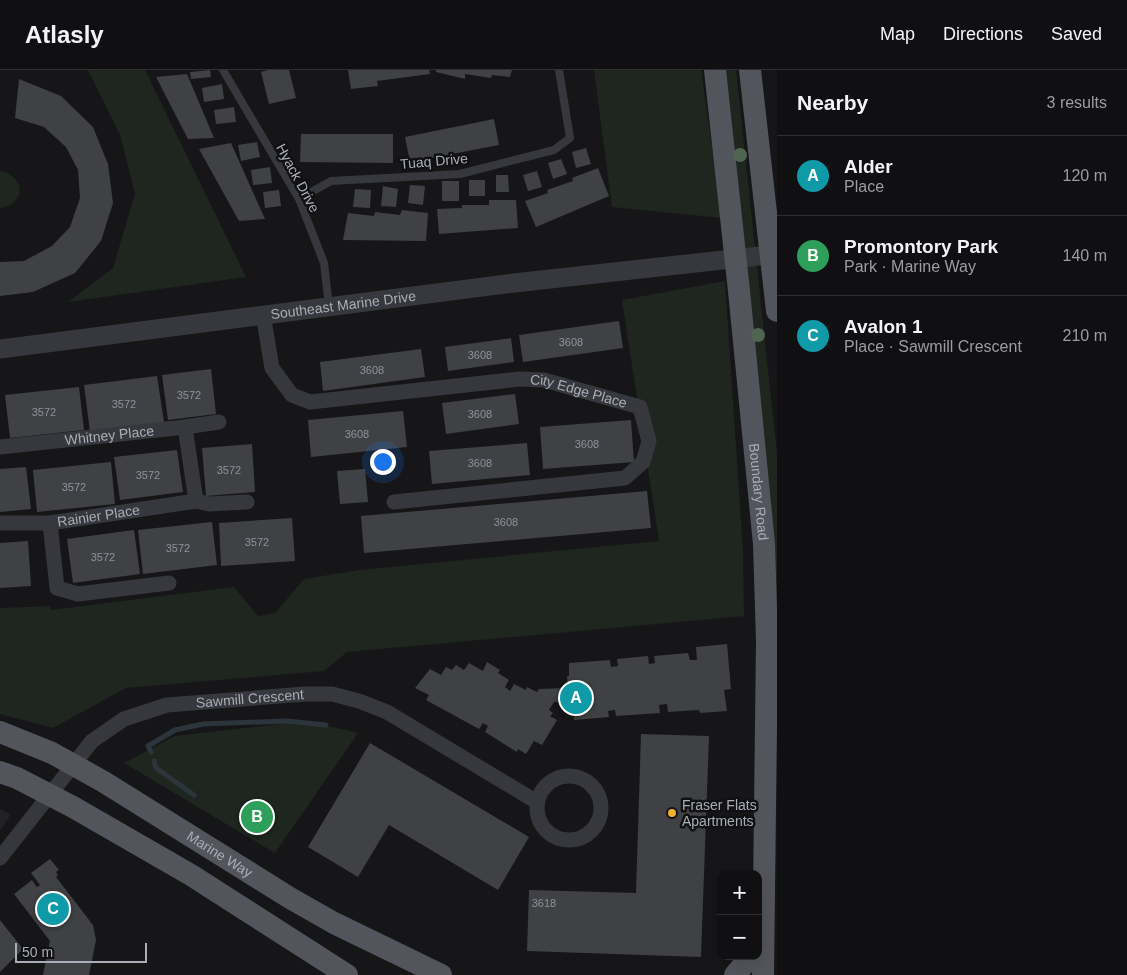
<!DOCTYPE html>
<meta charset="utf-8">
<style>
body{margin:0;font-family:Helvetica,sans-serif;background:#19191b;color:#f1f3f6}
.controls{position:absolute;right:15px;bottom:15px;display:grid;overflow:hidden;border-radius:10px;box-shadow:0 5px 20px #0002}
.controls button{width:45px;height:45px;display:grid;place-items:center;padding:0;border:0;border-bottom:1px solid #303032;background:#101012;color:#f1f3f6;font:25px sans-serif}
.scale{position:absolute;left:15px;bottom:12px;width:132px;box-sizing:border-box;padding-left:5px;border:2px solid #a8adb8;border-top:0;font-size:14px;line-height:18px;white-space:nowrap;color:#a8adb8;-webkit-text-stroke:4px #111113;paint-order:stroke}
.you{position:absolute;left:382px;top:391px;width:18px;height:18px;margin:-12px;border:4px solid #fff;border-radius:50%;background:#1a73e8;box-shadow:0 0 0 8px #1a73e833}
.badge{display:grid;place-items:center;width:32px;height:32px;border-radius:50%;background:#d93025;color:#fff;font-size:16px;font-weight:700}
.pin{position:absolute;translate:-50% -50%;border:2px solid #fff;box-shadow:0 1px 5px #0006}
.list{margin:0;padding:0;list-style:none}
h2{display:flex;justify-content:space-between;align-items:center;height:65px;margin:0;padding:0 20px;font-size:21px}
h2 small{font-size:16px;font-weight:400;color:#9c9d9f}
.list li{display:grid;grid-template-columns:32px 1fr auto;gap:15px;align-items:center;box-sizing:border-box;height:80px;padding:0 20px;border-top:1px solid #303032}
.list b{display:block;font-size:19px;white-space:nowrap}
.list p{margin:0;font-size:16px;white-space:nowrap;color:#9c9d9f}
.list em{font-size:16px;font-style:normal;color:#9c9d9f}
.map{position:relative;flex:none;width:777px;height:905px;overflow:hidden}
header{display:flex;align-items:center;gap:30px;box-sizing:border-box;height:70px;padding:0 25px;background:#101012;border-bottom:1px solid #303032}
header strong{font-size:24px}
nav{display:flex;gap:28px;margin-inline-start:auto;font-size:18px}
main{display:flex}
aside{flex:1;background:#101012}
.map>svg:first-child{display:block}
</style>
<header>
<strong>Atlasly</strong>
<nav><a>Map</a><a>Directions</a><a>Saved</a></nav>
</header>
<main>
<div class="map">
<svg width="777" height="905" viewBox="0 0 777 905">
<rect width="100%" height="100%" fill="#161618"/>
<path fill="#222225" d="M 0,739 L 11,744 L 0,761 Z"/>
<path fill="#1e261f" d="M 88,0 L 145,0 L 246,207 L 68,232 L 113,198 L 135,124 L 120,65 Z
M 594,0 L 701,0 L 722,148 L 612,137 Z
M 724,0 L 736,0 L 777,384 L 777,702 L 775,536 Z
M 0,101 C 14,103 26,117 16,130 C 12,135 7,136 1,138 L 0,138 Z
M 725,211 L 743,481 L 744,546 L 347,582 L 324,601 L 126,618 L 53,658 L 0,644 L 0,538 L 50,536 L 51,540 L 234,517 L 258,546 L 275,543 L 304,509 L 359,500 L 659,471 L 622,230 Z
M 308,651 L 358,663 L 275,783 L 124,693 L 175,666 Z"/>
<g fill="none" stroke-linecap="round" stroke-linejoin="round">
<path stroke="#2c353c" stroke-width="5" d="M 151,682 L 148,676 L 175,660 L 203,654 L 287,651 L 326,655
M 154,691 L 156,698 L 194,725"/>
</g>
<path fill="#404145" d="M 210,0 L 211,7 L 191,9 L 190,2 Z
M 268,0 L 289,0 L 296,28 L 269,34 L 261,2 Z
M 348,0 L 429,0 L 430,4 L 377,11 L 378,16 L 351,19 Z
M 436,0 L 512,0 L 510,7 L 492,5 L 491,8 L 465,4 L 465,9 L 436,2 Z
M 187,4 L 214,68 L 188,69 L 156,7 Z
M 19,9 L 61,26 L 93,57 L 108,94 L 113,133 L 101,171 L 75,203 L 33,222 L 0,226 L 0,192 L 24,191 L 52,176 L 70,157 L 80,128 L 78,100 L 66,77 L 44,57 L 15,48 Z
M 222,14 L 224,29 L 204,32 L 202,18 Z
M 234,37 L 236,52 L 216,54 L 214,40 Z
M 494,49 L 499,75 L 410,92 L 405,67 Z
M 301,64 L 393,64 L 393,93 L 300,92 Z
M 257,72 L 260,87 L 241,91 L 238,75 Z
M 231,73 L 265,149 L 239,151 L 199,79 Z
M 586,78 L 591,94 L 576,98 L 572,82 Z
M 561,89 L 567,104 L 553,109 L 548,93 Z
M 270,97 L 272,113 L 253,115 L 251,100 Z
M 598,98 L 609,126 L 536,157 L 525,131 L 548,123 L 547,120 L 573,111 L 572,108 Z
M 537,101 L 542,117 L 528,121 L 523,105 Z
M 496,105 L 508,105 L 509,122 L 496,122 Z
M 469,110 L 485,110 L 485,126 L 469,126 Z
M 442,111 L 459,111 L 459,131 L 442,131 Z
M 410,115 L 425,116 L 423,135 L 408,133 Z
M 383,116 L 398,119 L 396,137 L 381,136 Z
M 355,119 L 371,120 L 370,138 L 353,137 Z
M 279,120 L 281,136 L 265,138 L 263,122 Z
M 489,130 L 516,130 L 518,158 L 439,164 L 437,139 L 462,138 L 462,135 L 489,135 Z
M 402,140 L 428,143 L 426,171 L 343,170 L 348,143 L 374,146 L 375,142 L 400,145 Z
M 619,251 L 623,278 L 523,292 L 519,265 Z
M 511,268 L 514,292 L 448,301 L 445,277 Z
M 421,279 L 425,307 L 323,321 L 320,292 Z
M 211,299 L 216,344 L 168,350 L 162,305 Z
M 157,306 L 164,352 L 90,362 L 84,315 Z
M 79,317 L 84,360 L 10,368 L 5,325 Z
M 515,324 L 519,354 L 446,364 L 442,333 Z
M 403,341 L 407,377 L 311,387 L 308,350 Z
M 631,350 L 634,392 L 543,399 L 540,357 Z
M 527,373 L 530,405 L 432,414 L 429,381 Z
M 252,374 L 255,422 L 206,426 L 202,378 Z
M 177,380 L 183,422 L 120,430 L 114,387 Z
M 111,392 L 115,434 L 37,442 L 33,400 Z
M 26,397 L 31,439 L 0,442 L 0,399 Z
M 365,399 L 368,432 L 340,434 L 337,401 Z
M 647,421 L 651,458 L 364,483 L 361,446 Z
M 292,448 L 295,491 L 221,496 L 219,453 Z
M 212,452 L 217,495 L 143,504 L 138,460 Z
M 134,460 L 140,504 L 73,513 L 67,469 Z
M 28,471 L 31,516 L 0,518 L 0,473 Z
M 727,574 L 731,619 L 724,620 L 727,641 L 700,643 L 699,640 L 668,642 L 667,634 L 659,635 L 660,643 L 616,646 L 615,640 L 608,641 L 609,647 L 574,650 L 574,639 L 568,631 L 554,632 L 549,640 L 553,643 L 550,646 L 557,650 L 542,675 L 534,671 L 526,684 L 518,679 L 517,682 L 485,662 L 488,656 L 483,653 L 479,659 L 426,630 L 429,625 L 415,618 L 430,599 L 441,605 L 446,597 L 452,600 L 456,595 L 464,600 L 469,593 L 483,601 L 487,592 L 500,600 L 498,603 L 509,610 L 505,617 L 510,621 L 514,614 L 526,620 L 527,617 L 537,622 L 539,619 L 568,618 L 567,606 L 569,606 L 569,593 L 610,590 L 611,597 L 618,596 L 617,589 L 648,586 L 649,594 L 655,593 L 654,586 L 688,583 L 690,590 L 697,590 L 696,577 Z
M 641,664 L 709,666 L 701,887 L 527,881 L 529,820 L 636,823 Z
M 370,673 L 529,767 L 498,820 L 389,755 L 358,807 L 308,777 Z
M 50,789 L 59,800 L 56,802 L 58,805 L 56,807 L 93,855 L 96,870 L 89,905 L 43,905 L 50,871 L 14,824 L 32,810 L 37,817 L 40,815 L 31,803 Z
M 0,850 L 23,879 L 0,902 Z"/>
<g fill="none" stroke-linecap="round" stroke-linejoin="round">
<path stroke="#37383d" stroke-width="8" d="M 223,0 L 299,129 L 324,193 L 329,236
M 299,129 L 331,111 L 460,104 L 554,80 L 570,68 L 559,0"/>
<g stroke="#37383d" stroke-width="15">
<path id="s1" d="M 263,244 L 272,298 L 292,325 L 310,332 L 520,309 L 544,310 L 640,337 L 649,371 L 643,392 L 625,408 L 394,432"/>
<path d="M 185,357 L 196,431"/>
<path id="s2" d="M 0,377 L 185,357 L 219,352"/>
<path id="s3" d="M 0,453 L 50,453 L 196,431 L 209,434 L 247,432"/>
<path d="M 50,453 L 57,518 L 78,524 L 169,513"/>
<circle cx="569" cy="738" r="32"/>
<path id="s4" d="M 0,788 L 92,671 L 124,649 L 167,635 L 305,624 L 332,624 L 359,631 L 387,642 L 537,732"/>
</g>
<path stroke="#37383d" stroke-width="19" id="s5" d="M 0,279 L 514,213 L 777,184"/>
<g stroke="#53555c" stroke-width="22">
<path id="s6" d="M 715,0 L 739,221 L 764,474 L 767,571 L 763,905"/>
<path d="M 750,0 L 777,241"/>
<path id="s7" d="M 0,662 L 52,683 L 104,712 L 290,828 L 334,853 L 441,905"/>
<path d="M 0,702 L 17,708 L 73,737 L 191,805 L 347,905"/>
<path d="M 735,905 L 745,893 L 747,886"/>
</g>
</g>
<g fill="#506452">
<circle cx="740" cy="85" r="7"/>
<circle cx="758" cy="265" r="7"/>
</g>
<circle fill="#f2b134" stroke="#111113" stroke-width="2" cx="672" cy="743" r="5"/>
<g text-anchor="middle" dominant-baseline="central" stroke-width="5" stroke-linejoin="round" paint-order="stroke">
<g font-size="11" fill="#8e929b">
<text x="571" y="272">3608</text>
<text x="480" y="285">3608</text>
<text x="372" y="300">3608</text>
<text x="189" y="325">3572</text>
<text x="124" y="334">3572</text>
<text x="44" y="342">3572</text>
<text x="480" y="344">3608</text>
<text x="357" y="364">3608</text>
<text x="587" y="374">3608</text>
<text x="480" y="393">3608</text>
<text x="229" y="400">3572</text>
<text x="148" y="405">3572</text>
<text x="74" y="417">3572</text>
<text x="506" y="452">3608</text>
<text x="257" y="472">3572</text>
<text x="178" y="478">3572</text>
<text x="103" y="487">3572</text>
<text x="544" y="833">3618</text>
</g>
<g font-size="14" fill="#a8adb8" stroke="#111113">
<text transform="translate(434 91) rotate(-5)">Tuaq Drive</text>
<text transform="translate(298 108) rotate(62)">Hyack Drive</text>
<text stroke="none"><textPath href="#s5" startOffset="346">Southeast Marine Drive</textPath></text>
<text stroke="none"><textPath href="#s1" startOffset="379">City Edge Place</textPath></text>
<text stroke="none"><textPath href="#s2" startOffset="110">Whitney Place</textPath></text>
<text stroke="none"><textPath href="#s6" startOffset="424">Boundary Road</textPath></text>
<text stroke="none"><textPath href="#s3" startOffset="99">Rainier Place</textPath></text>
<text stroke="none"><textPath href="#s4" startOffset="316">Sawmill Crescent</textPath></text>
<text stroke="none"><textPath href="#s7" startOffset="252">Marine Way</textPath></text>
</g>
<g font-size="14" fill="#a8adb8" stroke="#111113" text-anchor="start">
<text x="682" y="735">Fraser Flats<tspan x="682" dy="16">Apartments</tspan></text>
</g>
</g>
</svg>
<div class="controls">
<button>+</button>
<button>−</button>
</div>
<div class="scale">50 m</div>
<div class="you"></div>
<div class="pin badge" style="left:576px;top:628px;background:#0f9aa8">A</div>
<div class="pin badge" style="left:257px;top:747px;background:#2e9e5b">B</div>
<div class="pin badge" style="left:53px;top:839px;background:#0f9aa8">C</div>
</div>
<aside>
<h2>Nearby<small>3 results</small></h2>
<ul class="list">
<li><span class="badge" style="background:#0f9aa8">A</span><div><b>Alder</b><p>Place</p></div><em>120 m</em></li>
<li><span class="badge" style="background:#2e9e5b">B</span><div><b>Promontory Park</b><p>Park · Marine Way</p></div><em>140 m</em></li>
<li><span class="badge" style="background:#0f9aa8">C</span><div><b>Avalon 1</b><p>Place · Sawmill Crescent</p></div><em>210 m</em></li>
</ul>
</aside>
</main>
